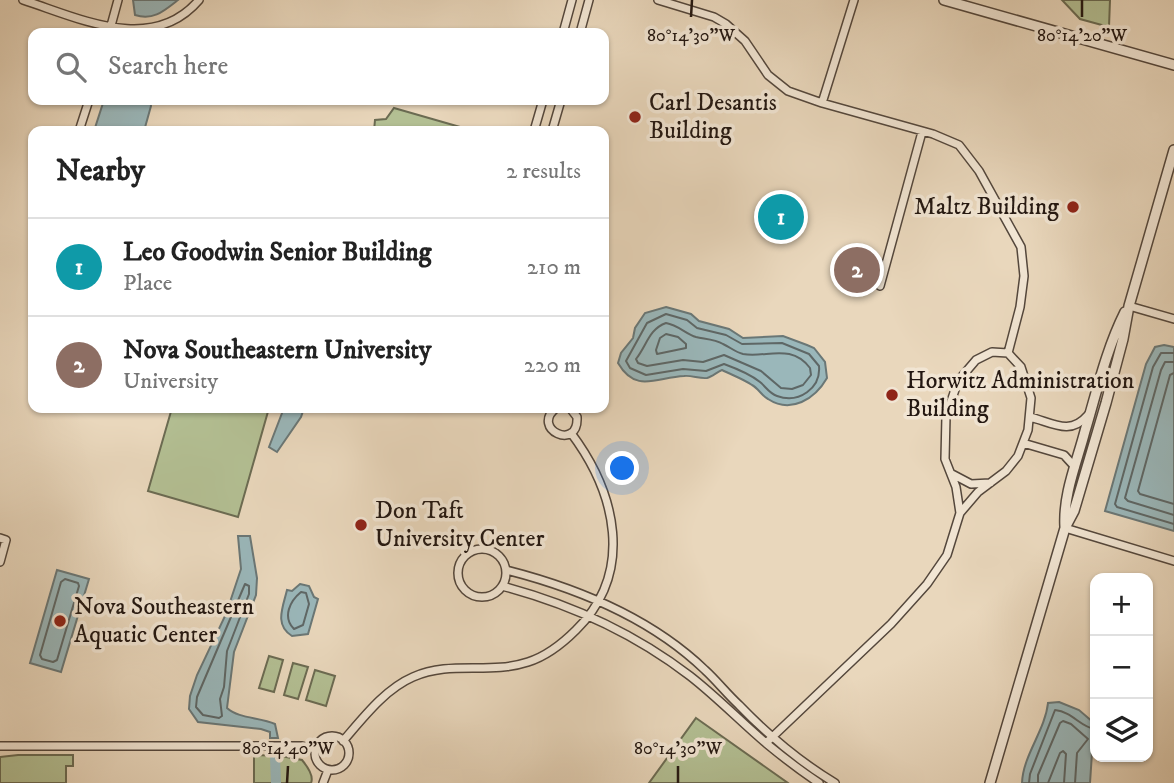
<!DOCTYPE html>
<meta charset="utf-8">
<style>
body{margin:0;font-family:"IM FELL DW Pica",serif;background:#f6f6f6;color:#222}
.controls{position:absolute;right:21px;bottom:21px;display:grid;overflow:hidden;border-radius:14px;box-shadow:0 2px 5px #0004}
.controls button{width:63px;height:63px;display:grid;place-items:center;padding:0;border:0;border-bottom:2px solid #e0e0e0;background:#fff;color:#222;font:35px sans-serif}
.you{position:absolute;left:623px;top:469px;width:24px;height:24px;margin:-18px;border:5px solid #fff;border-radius:50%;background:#1a73e8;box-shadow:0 0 0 10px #1a73e833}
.badge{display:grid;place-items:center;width:46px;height:46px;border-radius:50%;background:#8f2418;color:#fff;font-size:23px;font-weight:700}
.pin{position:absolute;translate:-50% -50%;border:4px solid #fff;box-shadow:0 2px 7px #0006}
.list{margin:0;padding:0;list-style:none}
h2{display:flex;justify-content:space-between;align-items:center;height:91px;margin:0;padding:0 28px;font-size:30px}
h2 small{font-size:23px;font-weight:400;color:#767676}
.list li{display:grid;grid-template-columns:46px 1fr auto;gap:21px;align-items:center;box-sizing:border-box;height:98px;padding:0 28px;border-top:2px solid #e0e0e0}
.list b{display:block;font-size:26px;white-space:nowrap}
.list p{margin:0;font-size:23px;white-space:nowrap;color:#767676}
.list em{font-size:23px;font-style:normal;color:#767676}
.icon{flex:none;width:38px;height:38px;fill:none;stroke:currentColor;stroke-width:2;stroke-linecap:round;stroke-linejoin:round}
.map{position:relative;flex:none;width:1174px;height:783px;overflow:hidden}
.search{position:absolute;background:#fff;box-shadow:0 2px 5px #0004;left:28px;top:28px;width:581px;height:77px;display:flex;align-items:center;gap:18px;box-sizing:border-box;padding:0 24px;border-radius:14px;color:#767676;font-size:26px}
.panel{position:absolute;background:#fff;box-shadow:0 2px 5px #0004;left:28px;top:126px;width:581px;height:287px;border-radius:14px}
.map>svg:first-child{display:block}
</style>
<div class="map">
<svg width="1174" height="783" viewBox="0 0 1174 783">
<rect width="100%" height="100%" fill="#e9d7bc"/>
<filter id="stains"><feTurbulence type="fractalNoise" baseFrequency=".00286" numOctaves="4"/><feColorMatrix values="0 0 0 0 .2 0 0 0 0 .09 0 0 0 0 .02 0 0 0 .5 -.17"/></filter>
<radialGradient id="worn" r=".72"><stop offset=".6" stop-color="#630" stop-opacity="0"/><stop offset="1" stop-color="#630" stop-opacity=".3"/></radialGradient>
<path fill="#b3bf93" stroke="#6b6b52" stroke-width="2" d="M 1062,0 L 1110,0 L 1109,27 L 1080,19 Z
M 394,108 L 474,131 L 374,131 L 375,120 L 386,119 Z
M 172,408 L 269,408 L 238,517 L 148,491 Z
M 269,656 L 283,660 L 274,692 L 259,688 Z
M 293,663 L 308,667 L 298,699 L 284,695 Z
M 315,670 L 335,676 L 326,706 L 306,700 Z
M 696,718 L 788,783 L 649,783 Z
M 18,755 L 73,755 L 73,766 L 66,766 L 66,783 L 0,783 L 0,757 Z
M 256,755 L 281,756 L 302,760 C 307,766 314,776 311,783 L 254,783 L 254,757 Z"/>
<path fill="#9ab7ba" stroke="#6a7776" stroke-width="2" d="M 133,0 L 178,0 C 164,11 153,21 135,15 Z
M 104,100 L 150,100 L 151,106 L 144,131 L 94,131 Z
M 666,307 L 691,314 L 699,321 L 729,329 L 743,338 L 783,336 L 807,345 L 814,348 L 825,362 L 827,378 C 815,399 791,414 768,399 C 762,396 758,388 752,385 C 743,379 732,375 722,370 C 717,372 712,377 707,378 C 700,379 691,375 684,376 C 657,377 636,394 618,363 L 621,353 L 633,338 L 635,328 L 645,313 Z
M 1164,345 L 1174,347 L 1174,531 L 1105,511 L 1146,364 L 1155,347 Z
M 284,408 L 304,408 L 301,417 L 277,452 L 269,447 Z
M 238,536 L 250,536 L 257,578 L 256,595 L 234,652 L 227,708 C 239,719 260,717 275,724 L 278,738 L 270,738 L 270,732 L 261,729 L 198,722 L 189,709 L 190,696 L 197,675 L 226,614 L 241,569 Z
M 57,570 L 89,579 L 61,672 L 30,663 Z
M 300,584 L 309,586 L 314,597 L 318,599 L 308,634 L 292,636 C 274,625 283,607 287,590 L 292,591 Z
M 1059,702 L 1079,710 L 1094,723 L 1090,783 L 1022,783 C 1023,755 1045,731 1048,703 Z"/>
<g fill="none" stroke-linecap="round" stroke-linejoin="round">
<path stroke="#5e6766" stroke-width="2" d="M 666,314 L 687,320 L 697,328 L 726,335 L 742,344 L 782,343 L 809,354 L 819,366 C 821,388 799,404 777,396 C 769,393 766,387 760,382 C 750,374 735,368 724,364 L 706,371 L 683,369 L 646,375 L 630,368 L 626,361 L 647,323 Z
M 666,323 C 678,325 686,334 696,337 C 705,339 715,339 723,344 C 730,347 735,352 743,354 C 767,358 791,343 810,368 L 811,375 L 803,385 L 792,389 L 781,388 L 761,371 L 724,355 L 703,362 L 683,360 L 647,366 L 638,363 L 636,359 C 647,345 649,329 666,323 Z
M 666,334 L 678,337 L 686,344 L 686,348 L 657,354 L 656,350 L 660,338 Z
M 1174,353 L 1161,353 L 1153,367 L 1115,504 L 1117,507 L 1174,524
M 1174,362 L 1165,362 L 1161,370 L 1125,498 L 1128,501 L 1174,515
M 1174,373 L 1170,375 L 1138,491 L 1140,494 L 1174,504
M 65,579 L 78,583 L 79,586 L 57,660 L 53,662 L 42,659 L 40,655 L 61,582 Z
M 245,584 L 249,586 L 249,594 L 227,651 L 224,687 L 220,699 L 222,716 L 219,718 L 203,715 L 196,707 L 197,697 Z
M 301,592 L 306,593 L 309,604 L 303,625 L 294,629 C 282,617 290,601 301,592 Z
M 1029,783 L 1030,774 L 1055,710 C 1073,712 1080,727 1095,729
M 1038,783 L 1038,775 L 1060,723 L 1063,721 L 1071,724 L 1088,739 L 1077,753 L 1075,783
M 1048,783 L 1060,753 L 1063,751 L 1066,754 L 1064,783"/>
<path stroke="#9ab7ba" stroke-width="10" d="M 275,757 L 276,783"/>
<defs>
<path id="minor" d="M 23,0 C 79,18 152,55 199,0
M 658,0 L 714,17 L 726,24 L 745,41 L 768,75 L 788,91 L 822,103 L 933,134 L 959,145 L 979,171 L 1021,247 L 1024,276 L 1020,307 L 1008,353
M 109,33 L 118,0
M 563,33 L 572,0
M 580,33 L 589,0
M 822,103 L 854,0
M 79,131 L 89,100
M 534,131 L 543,100
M 552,131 L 561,100
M 880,286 L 922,132
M 1129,306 L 1174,319
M 556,408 C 530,429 579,452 577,417 L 570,408
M 1030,417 C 1053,423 1070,436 1088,415
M 1023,443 L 1064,455 L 1075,467
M 952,474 L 971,484 L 990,483
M 1065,528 L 1174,561
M 0,538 L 6,540 L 0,562
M458 573a24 24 0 1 1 48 0a24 24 0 1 1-48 0Z
M 506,570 C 577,588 652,619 705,670 C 717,681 727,694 739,705 C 767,734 800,762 835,783
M 502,586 C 570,604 634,633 690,676 C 717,697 741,722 767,744 C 784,758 801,771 819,783
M315 753a17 17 0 1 1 34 0a17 17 0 1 1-34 0Z
M 343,741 C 363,718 385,689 413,677 C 452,660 488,675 528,662 C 547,656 562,644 576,630 C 635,572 616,493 571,433
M 766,743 L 891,624 L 927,584 L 947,555 L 960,513 L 978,492 L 1006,471 L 1018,456 L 1028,430 L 1031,398 L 1021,367 L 1008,353 L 992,352 L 976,360 L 958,381 L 946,416 L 945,459 L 956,487 L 960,513
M 0,746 L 302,746 L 315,749
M 323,783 L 328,770"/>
<path id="tertiary" d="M 944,0 L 1174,65
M 1065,527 C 1063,494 1077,462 1085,431 C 1097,391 1106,350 1125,312
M 990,783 L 1065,528 L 1074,511 L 1106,403 L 1123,339 L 1129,306 L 1174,150"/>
</defs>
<use href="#minor" stroke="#54473c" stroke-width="10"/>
<use href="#tertiary" stroke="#54473c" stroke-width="12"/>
<use href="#minor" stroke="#f1e5d3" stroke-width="7"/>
<use href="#tertiary" stroke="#f1e5d3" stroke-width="9"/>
</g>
<path fill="none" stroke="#231711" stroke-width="2.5" d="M 691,17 L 692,0M 1082,17 L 1082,0M 287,783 L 288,766M 678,783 L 678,766"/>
<g fill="#8f2418" stroke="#f1e5d3" stroke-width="2.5">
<circle cx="635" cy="117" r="7"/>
<circle cx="1073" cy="207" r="7"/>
<circle cx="892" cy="395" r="7"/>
<circle cx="361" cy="525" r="7"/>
<circle cx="60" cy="621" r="7"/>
</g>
<g text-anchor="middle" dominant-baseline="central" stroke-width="7" stroke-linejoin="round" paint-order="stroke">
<g font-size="24" fill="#231711" stroke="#f1e5d3" text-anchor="start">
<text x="649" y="103">Carl Desantis<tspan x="649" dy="28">Building</tspan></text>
<text x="1059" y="207" text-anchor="end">Maltz Building</text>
<text x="906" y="381">Horwitz Administration<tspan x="906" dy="28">Building</tspan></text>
<text x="375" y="511">Don Taft<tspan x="375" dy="28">University Center</tspan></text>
<text x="74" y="607">Nova Southeastern<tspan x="74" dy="28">Aquatic Center</tspan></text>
</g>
</g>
<g font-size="18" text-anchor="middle" fill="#231711" stroke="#f1e5d3" stroke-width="7" stroke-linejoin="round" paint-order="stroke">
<text x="691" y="41">80°14'30"W</text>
<text x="1082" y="41">80°14'20"W</text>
<text x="288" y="754">80°14'40"W</text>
<text x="678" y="754">80°14'30"W</text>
</g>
<rect width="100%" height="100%" filter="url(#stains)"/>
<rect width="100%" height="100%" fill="url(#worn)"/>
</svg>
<div class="controls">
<button>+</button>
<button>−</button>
<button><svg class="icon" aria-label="layers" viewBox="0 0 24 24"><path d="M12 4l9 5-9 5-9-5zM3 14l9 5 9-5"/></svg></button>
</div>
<div class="you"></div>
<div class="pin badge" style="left:781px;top:217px;background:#0f9aa8">1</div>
<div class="pin badge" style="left:857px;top:270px;background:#8d6e63">2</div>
<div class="search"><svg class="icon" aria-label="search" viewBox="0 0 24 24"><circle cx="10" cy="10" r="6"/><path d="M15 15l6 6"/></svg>Search here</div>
<section class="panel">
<h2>Nearby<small>2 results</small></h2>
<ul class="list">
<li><span class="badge" style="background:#0f9aa8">1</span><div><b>Leo Goodwin Senior Building</b><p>Place</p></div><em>210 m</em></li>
<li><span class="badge" style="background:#8d6e63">2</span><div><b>Nova Southeastern University</b><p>University</p></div><em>220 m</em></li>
</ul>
</section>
</div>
